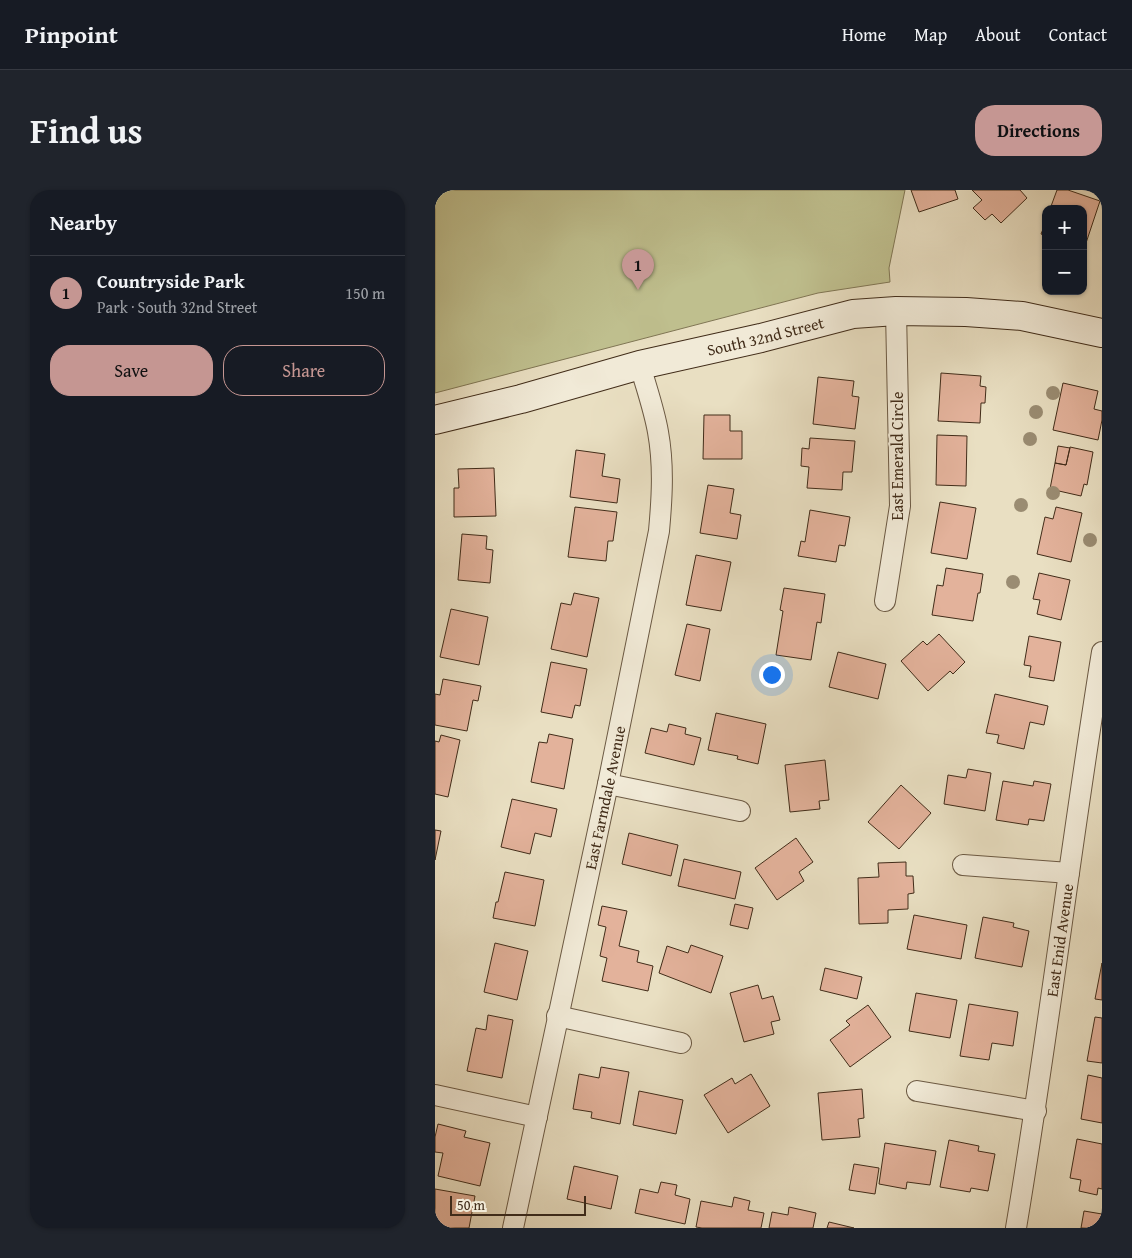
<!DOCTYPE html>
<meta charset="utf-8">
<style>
body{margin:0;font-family:"Gentium Book Plus",serif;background:#20242c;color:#f1f3f6}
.controls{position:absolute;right:15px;top:15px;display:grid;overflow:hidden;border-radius:10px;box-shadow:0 1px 4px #0004}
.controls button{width:45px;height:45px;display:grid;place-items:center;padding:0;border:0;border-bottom:1px solid #363941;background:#171b24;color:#f1f3f6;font:25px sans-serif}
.scale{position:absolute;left:15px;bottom:12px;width:136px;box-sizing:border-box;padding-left:5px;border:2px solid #412c19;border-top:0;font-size:14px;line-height:18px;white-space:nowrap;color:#412c19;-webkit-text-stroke:4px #f1ead7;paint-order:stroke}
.you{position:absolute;left:336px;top:484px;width:18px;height:18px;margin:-12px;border:4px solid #fff;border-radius:50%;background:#1a73e8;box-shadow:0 0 0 8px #1a73e833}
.badge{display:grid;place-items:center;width:32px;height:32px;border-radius:50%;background:#c59692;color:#111;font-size:16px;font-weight:700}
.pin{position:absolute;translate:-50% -41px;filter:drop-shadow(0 1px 2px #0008)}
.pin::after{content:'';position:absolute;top:26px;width:18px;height:15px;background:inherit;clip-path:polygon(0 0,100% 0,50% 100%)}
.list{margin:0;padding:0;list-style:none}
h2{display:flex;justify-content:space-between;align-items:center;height:65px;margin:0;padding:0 20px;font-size:21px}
h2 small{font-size:16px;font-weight:400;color:#9ea1a6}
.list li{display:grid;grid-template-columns:32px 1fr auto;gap:15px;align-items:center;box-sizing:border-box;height:75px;padding:0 20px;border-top:1px solid #363941}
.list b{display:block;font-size:19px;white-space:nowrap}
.list p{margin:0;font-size:16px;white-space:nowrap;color:#9ea1a6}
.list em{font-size:16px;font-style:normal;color:#9ea1a6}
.actions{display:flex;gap:10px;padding:15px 20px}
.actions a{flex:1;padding:11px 0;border:1px solid #c59692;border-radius:20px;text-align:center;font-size:18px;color:#c59692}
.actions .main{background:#c59692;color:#111}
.map{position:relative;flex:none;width:667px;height:1038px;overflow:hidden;border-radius:20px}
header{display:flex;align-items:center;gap:30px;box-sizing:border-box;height:70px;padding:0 25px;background:#171b24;border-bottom:1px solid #363941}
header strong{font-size:24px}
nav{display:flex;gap:28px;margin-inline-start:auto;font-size:18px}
.intro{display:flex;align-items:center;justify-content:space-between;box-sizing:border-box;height:120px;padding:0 30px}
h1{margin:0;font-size:35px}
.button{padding:12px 22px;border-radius:20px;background:#c59692;color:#111;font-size:18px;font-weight:700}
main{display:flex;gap:30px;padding:0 30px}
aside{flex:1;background:#171b24;border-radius:20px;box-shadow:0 1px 4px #0004}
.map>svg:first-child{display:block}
</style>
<header>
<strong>Pinpoint</strong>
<nav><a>Home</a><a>Map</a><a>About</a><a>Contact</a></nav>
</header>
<div class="intro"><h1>Find us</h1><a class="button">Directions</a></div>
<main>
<aside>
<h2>Nearby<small></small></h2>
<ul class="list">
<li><span class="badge">1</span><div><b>Countryside Park</b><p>Park · South 32nd Street</p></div><em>150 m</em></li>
</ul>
<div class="actions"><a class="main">Save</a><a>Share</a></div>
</aside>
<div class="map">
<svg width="667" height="1038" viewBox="0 0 667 1038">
<rect width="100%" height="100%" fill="#e9dfc2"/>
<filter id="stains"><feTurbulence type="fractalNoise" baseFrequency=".004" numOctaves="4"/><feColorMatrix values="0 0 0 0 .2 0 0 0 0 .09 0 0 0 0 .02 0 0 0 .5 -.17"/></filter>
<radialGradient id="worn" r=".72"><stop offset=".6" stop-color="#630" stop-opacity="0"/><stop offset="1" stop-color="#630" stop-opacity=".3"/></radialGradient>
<path fill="#bfbf8e" stroke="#807654" d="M 0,0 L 470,0 L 454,78 L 455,92 L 383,103 L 0,203 Z"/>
<path fill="#e3b29b" stroke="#412c19" d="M 476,0 L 520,0 L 523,9 L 484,22 Z
M 537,0 L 585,0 L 592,8 L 566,33 L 557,24 L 550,30 L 538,18 L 547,10 Z
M 622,0 L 633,0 L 665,11 L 649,59 L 648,19 L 615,19 Z
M 611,32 L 611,46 L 606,44 Z
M 506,183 L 546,186 L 545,196 L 551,197 L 550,213 L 546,213 L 545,233 L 503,231 Z
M 383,187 L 419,191 L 417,206 L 424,207 L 420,239 L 378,234 Z
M 628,193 L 663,201 L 659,219 L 667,221 L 667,230 L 663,250 L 618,240 Z
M 269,225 L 295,225 L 295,241 L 307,241 L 307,269 L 268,269 Z
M 502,245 L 532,246 L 531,296 L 501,295 Z
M 375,248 L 420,251 L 417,282 L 408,282 L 407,300 L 372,298 L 374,277 L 366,276 L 367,258 L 374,259 Z
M 623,256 L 635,258 L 631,275 L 620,273 Z
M 635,257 L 658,262 L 652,295 L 649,294 L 646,306 L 615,299 L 620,273 L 631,275 Z
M 141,260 L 170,264 L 167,286 L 185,289 L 182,313 L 135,307 Z
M 59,278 L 61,326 L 19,327 L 19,298 L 24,298 L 23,279 Z
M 273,295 L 299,299 L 295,323 L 306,325 L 302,349 L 265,343 Z
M 505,312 L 541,318 L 532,369 L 496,363 Z
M 140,317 L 182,322 L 178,351 L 173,351 L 171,371 L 133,367 Z
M 621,317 L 647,323 L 636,372 L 602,364 L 610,327 L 618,329 Z
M 375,320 L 415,327 L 410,356 L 404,355 L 401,372 L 363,366 L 366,351 L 370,352 Z
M 27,344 L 52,346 L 51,359 L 58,360 L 55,393 L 23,390 Z
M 261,365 L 296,372 L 286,421 L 251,415 Z
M 511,378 L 548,384 L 545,403 L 543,403 L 538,431 L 497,425 L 502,395 L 508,396 Z
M 604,383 L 635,390 L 626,430 L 602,424 L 605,410 L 598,409 Z
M 349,398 L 390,404 L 386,433 L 382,432 L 376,470 L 341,465 L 348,421 L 345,420 Z
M 139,403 L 164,408 L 152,467 L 116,459 L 126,413 L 136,415 Z
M 16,419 L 53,427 L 44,475 L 5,467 Z
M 252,434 L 275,439 L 265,491 L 240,485 Z
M 504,444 L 530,472 L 518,484 L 515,481 L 493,501 L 466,471 L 488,451 L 492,455 Z
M 594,446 L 626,452 L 619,491 L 594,487 L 596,476 L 589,475 Z
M 403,462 L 451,474 L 443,509 L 394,497 Z
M 116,472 L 152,479 L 145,516 L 140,515 L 137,528 L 106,522 Z
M 8,489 L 46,496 L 43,511 L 38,510 L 32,541 L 0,535 L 0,504 L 5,505 Z
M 560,504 L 613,516 L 609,535 L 595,532 L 589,559 L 562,553 L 564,545 L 551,543 Z
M 281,523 L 331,534 L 323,574 L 302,569 L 303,566 L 273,560 Z
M 234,534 L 251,538 L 250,544 L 266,548 L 259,575 L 210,563 L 216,538 L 232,542 Z
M 114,544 L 138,549 L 129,599 L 96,592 L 104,552 L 112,553 Z
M 6,545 L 25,550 L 13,607 L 0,604 L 0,551 L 4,552 Z
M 390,570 L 394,610 L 384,611 L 385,619 L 355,622 L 350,575 Z
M 533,579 L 556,583 L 550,621 L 509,614 L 513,585 L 531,588 Z
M 568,591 L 598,596 L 599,591 L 616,594 L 609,631 L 594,629 L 593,635 L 561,630 Z
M 466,595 L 496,623 L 464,659 L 433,632 Z
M 77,609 L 122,619 L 116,647 L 100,643 L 95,664 L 66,657 Z
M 0,640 L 6,641 L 0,670 Z
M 194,643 L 243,655 L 236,686 L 187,674 Z
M 361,648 L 378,672 L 364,682 L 369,691 L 342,710 L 320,678 Z
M 249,669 L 306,682 L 300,709 L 243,696 Z
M 471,672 L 471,686 L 478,686 L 479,703 L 473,704 L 473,719 L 453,720 L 453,733 L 424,734 L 423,688 L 444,687 L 443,673 Z
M 70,682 L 109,690 L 100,736 L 58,728 L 61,712 L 63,712 Z
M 300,714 L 318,718 L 313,739 L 295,735 Z
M 167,716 L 192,721 L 184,756 L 204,761 L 202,772 L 218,776 L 213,801 L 167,791 L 172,768 L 165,766 L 171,737 L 163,735 Z
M 479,725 L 532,735 L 526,769 L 472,759 Z
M 548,727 L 579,733 L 578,737 L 594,741 L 587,777 L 540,768 Z
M 60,753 L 93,761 L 82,810 L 49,802 Z
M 256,755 L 288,766 L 276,803 L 224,783 L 232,756 L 253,763 Z
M 667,773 L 667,810 L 660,809 Z
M 390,778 L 427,787 L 422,809 L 385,800 Z
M 323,795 L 327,809 L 338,806 L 345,830 L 336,832 L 339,844 L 309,852 L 295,803 Z
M 481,803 L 522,810 L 515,848 L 474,841 Z
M 534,814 L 583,822 L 578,856 L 557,853 L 554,870 L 525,866 Z
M 433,815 L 456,847 L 415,877 L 395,850 L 415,835 L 411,831 Z
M 53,825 L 78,830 L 67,888 L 32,881 L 41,838 L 51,840 Z
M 660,827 L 667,828 L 667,873 L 652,871 Z
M 166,877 L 194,882 L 185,934 L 156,928 L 157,922 L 138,919 L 144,884 L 164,888 Z
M 316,884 L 335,916 L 293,943 L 269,905 L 297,888 L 300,894 Z
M 653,885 L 667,888 L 667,933 L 646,929 Z
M 427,899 L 429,928 L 423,929 L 425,947 L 387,950 L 383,903 Z
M 204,901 L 248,910 L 241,944 L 198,935 Z
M 3,934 L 31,941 L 29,947 L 55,953 L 45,996 L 3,986 L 8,963 L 0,962 L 0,947 Z
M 642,949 L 667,954 L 667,999 L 663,998 L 662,1005 L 644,1001 L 646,990 L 635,988 Z
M 514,950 L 544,956 L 543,961 L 560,964 L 553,1001 L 536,998 L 535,1002 L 505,997 Z
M 450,953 L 501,961 L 495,995 L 472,992 L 471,999 L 444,994 Z
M 419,974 L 444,978 L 440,1004 L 414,1000 Z
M 139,976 L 183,986 L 176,1019 L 132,1009 Z
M 226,992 L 242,995 L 240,1005 L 255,1009 L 250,1034 L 200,1023 L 205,999 L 223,1003 Z
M 0,999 L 40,1006 L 34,1038 L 6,1038 L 7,1034 L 0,1033 Z
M 299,1007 L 315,1011 L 313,1020 L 329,1023 L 326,1038 L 267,1038 L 261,1037 L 266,1011 L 297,1017 Z
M 354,1017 L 381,1023 L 378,1038 L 334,1038 L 337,1022 L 353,1025 Z
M 649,1021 L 667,1024 L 667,1038 L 646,1038 Z
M 394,1032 L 419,1038 L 392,1038 Z"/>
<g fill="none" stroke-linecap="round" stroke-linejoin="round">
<defs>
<g id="street">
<path d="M 450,411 L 465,316 L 461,121"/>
<path d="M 173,594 L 305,621"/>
<path d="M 528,675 L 634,683"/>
<path d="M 122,826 L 246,853"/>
<path d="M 482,901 L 601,921"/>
<path d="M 0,905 L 102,927"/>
<path id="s1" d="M 78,1038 L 173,594 L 224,341 C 227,308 229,275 223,242 C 219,219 211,197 205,175"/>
<path id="s2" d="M 581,1038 C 613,847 636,654 667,462"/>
</g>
<g id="secondary">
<path id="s3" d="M 0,230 L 86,209 L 205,175 L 326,148 L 418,124 L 461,121 L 531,122 L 587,126 L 667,143"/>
</g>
</defs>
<use href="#street" stroke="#6b5943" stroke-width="22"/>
<use href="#secondary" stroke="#412c19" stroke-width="30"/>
<use href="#street" stroke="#f1ead7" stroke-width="20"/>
<use href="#secondary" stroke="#f1ead7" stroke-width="28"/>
</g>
<g fill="#9a8c72">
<circle cx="618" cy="203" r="7"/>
<circle cx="601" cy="222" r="7"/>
<circle cx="595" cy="249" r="7"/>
<circle cx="618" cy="303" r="7"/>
<circle cx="586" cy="315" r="7"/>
<circle cx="655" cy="350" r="7"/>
<circle cx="578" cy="392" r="7"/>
</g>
<g text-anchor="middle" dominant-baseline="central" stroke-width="4" stroke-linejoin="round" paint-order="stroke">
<g font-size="16" fill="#412c19" stroke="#f1ead7">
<text stroke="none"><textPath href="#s3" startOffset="341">South 32nd Street</textPath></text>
<text transform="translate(462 266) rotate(-90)">East Emerald Circle</text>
<text stroke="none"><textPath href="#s1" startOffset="440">East Farmdale Avenue</textPath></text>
<text stroke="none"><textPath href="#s2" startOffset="291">East Enid Avenue</textPath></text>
</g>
</g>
<rect width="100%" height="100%" filter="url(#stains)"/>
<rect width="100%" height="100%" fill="url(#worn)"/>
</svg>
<div class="controls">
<button>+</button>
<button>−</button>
</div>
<div class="scale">50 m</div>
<div class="you"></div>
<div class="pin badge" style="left:203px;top:100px">1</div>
</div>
</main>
